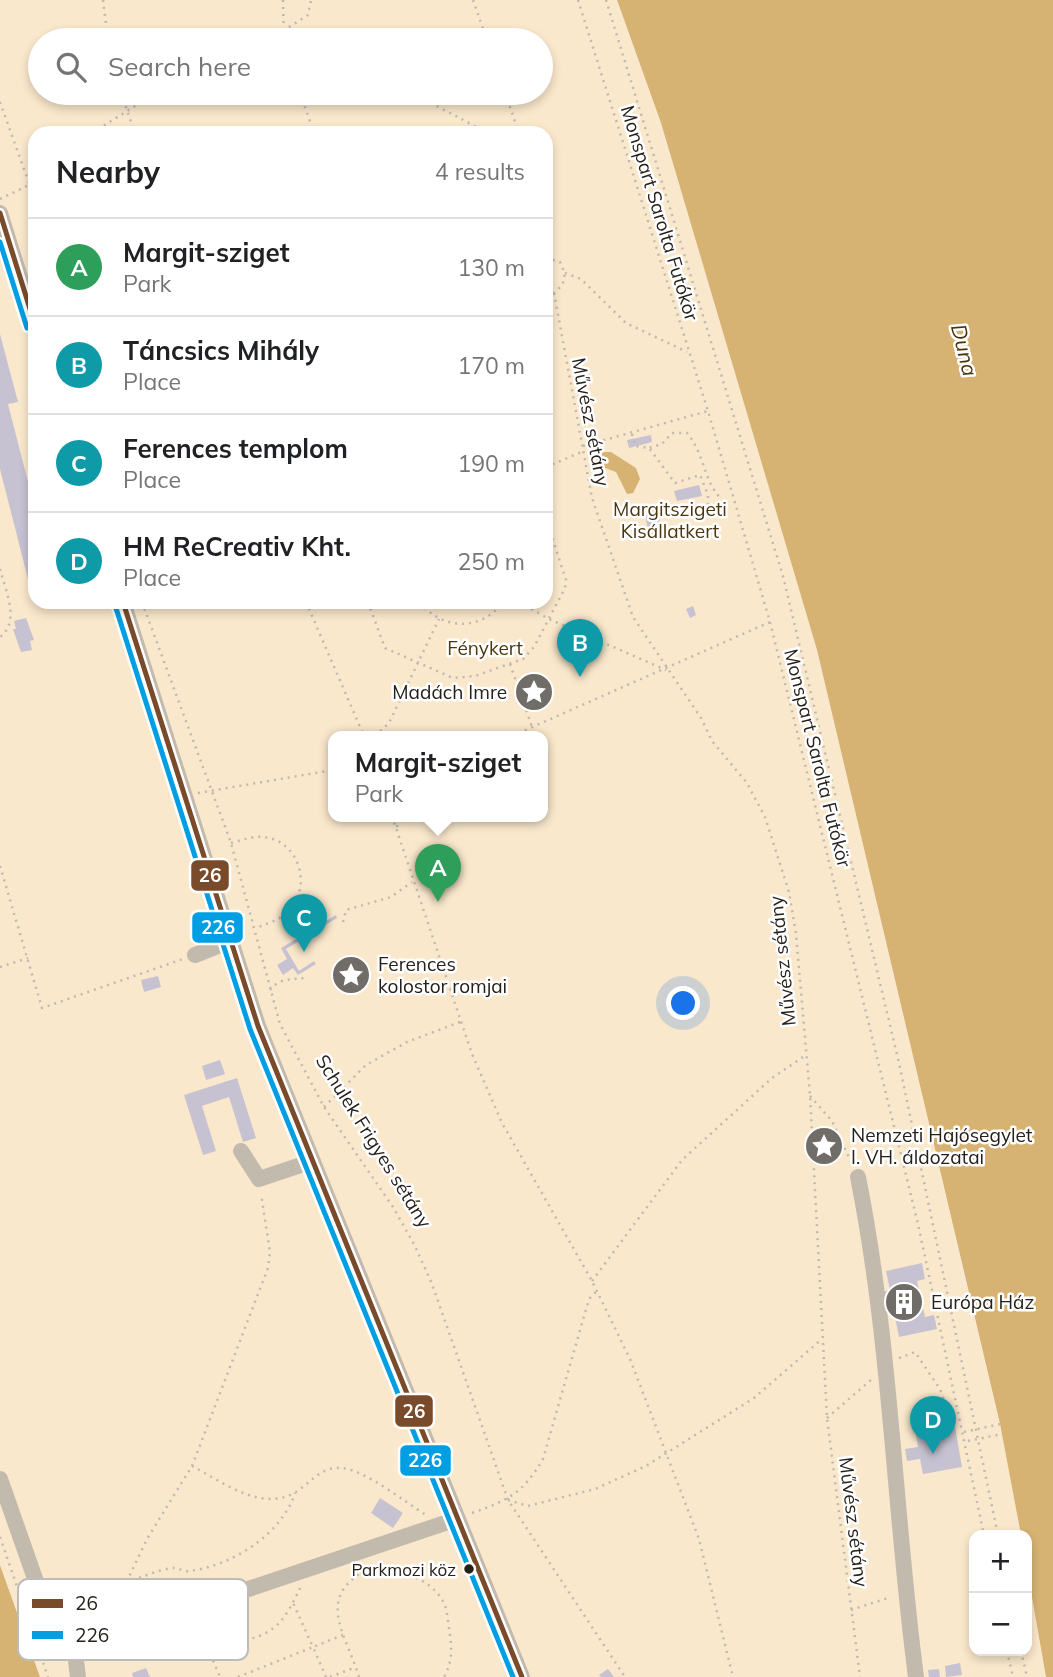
<!DOCTYPE html>
<meta charset="utf-8">
<style>
body{margin:0;font-family:Mulish,sans-serif;background:#f6f6f6;color:#202124}
.controls{position:absolute;right:21px;bottom:21px;display:grid;overflow:hidden;border-radius:14px;box-shadow:0 4px 10px #0003}
.controls button{width:63px;height:63px;display:grid;place-items:center;padding:0;border:0;border-bottom:2px solid #e0e0e0;background:#fff;color:#202124;font:35px sans-serif}
.you{position:absolute;left:684px;top:1004px;width:24px;height:24px;margin:-18px;border:5px solid #fff;border-radius:50%;background:#1a73e8;box-shadow:0 0 0 10px #1a73e833}
.badge{display:grid;place-items:center;width:46px;height:46px;border-radius:50%;background:#ea580c;color:#fff;font-size:23px;font-weight:700}
.pin{position:absolute;translate:-50% -58px;filter:drop-shadow(0 2px 4px #0008)}
.pin::after{content:'';position:absolute;top:37px;width:24px;height:21px;background:inherit;clip-path:polygon(0 0,100% 0,50% 100%)}
.popup{position:absolute;left:328px;top:731px;width:220px;height:91px;box-sizing:border-box;display:grid;place-content:center;border-radius:14px;background:#fff;filter:drop-shadow(0 2px 5px #0005);font-size:23px;white-space:nowrap;color:#757577}
.popup b{font-size:26px;color:#202124}
.popup::after{content:'';position:absolute;left:50%;top:100%;margin-left:-14px;border:14px solid transparent;border-top-color:#fff}
.list{margin:0;padding:0;list-style:none}
h2{display:flex;justify-content:space-between;align-items:center;height:91px;margin:0;padding:0 28px;font-size:30px}
h2 small{font-size:23px;font-weight:400;color:#757577}
.list li{display:grid;grid-template-columns:46px 1fr auto;gap:21px;align-items:center;box-sizing:border-box;height:98px;padding:0 28px;border-top:2px solid #e0e0e0}
.list b{display:block;font-size:26px;white-space:nowrap}
.list p{margin:0;font-size:23px;white-space:nowrap;color:#757577}
.list em{font-size:23px;font-style:normal;color:#757577}
.icon{flex:none;width:38px;height:38px;fill:none;stroke:currentColor;stroke-width:2;stroke-linecap:round;stroke-linejoin:round}
.map{position:relative;flex:none;width:1053px;height:1677px;overflow:hidden}
.search{position:absolute;background:#fff;box-shadow:0 4px 10px #0003;left:28px;top:28px;width:525px;height:77px;display:flex;align-items:center;gap:18px;box-sizing:border-box;padding:0 24px;border-radius:38px;color:#757577;font-size:26px}
.panel{position:absolute;background:#fff;box-shadow:0 4px 10px #0003;left:28px;top:126px;width:525px;height:483px;border-radius:21px}
.map>svg:first-child{display:block}
</style>
<div class="map">
<svg width="1053" height="1677" viewBox="0 0 1053 1677">
<rect width="100%" height="100%" fill="#fcf9f6"/>
<path fill="#fae8cc" fill-rule="evenodd" d="M 0,0 L 617,0 L 661,123 L 817,650 L 1002,1434 L 1021,1535 L 974,1535 L 974,1651 L 1027,1651 L 1027,1569 L 1046,1677 L 40,1677 L 0,1565 ZM 40,40 L 541,40 L 541,93 L 40,93 ZM 35,133 L 546,133 L 546,602 L 35,602 ZM 333,736 L 543,736 L 543,816 L 333,816 Z"/>
<path fill="#d7b373" d="M 617,0 L 1053,0 L 1053,1677 L 1046,1677 L 1027,1569 L 1027,1535 L 1021,1535 L 1000,1424 L 817,650 L 661,123 Z
M 601,452 L 611,452 L 636,468 L 640,479 L 633,493 L 627,494 L 616,472 L 597,465 L 595,458 Z
M 0,1565 L 40,1677 L 0,1677 Z"/>
<path fill="#c7c2d1" d="M 0,334 L 18,402 L 8,404 L 35,509 L 35,575 L 28,579 L 0,469 Z
M 651,435 L 652,442 L 629,448 L 627,440 Z
M 699,485 L 702,496 L 677,501 L 674,491 Z
M 657,508 L 663,534 L 650,537 L 644,511 Z
M 693,606 L 696,615 L 690,618 L 686,609 Z
M 26,618 L 34,640 L 30,641 L 32,650 L 21,652 L 13,629 L 16,629 L 14,621 Z
M 336,915 L 337,918 L 286,949 L 299,971 L 314,961 L 316,964 L 298,975 L 293,968 L 283,975 L 277,965 L 287,959 L 281,948 Z
M 158,976 L 161,987 L 144,992 L 141,980 Z
M 220,1060 L 225,1074 L 206,1080 L 202,1066 Z
M 237,1078 L 256,1138 L 243,1142 L 229,1097 L 202,1106 L 216,1151 L 203,1155 L 184,1095 Z
M 922,1263 L 925,1279 L 917,1281 L 925,1317 L 934,1315 L 937,1329 L 899,1337 L 894,1312 L 887,1313 L 883,1292 L 890,1290 L 886,1271 Z
M 955,1427 L 962,1467 L 923,1474 L 920,1459 L 907,1461 L 905,1449 L 918,1447 L 916,1435 Z
M 380,1498 L 403,1513 L 393,1528 L 371,1513 Z
M 189,1630 L 195,1646 L 162,1658 L 155,1643 Z
M 960,1663 L 962,1675 L 946,1677 L 945,1666 Z
M 146,1668 L 150,1677 L 133,1677 L 132,1673 Z
M 608,1669 L 614,1677 L 601,1677 L 599,1675 Z
M 939,1669 L 940,1677 L 929,1677 L 928,1670 Z"/>
<g fill="none" stroke-linecap="round" stroke-linejoin="round">
<path stroke="#c0b9b1" stroke-width="2.5" stroke-dasharray="2 5" stroke-linecap="butt" d="M 103,0 L 108,40
M 283,0 L 284,40
M 473,0 L 487,40
M 578,0 L 708,411 L 770,622 L 918,1224 L 984,1535
M 606,0 L 783,576 L 899,1063 L 998,1535
M 283,31 L 308,15 L 311,0
M 121,93 L 135,133
M 300,93 L 314,133
M 412,93 L 488,133
M 505,93 L 519,133
M 0,102 L 35,200
M 92,133 L 156,93
M 0,199 L 35,182
M 546,231 L 549,257
M 546,258 L 560,262 C 567,276 566,283 554,293 L 546,293
M 565,273 L 581,279 L 626,323 L 687,352
M 554,293 L 592,498 L 633,617 L 701,718 L 712,741 L 747,783 L 765,817 L 789,892 L 796,934 L 810,1095 L 827,1418 L 860,1677
M 632,434 L 635,446 L 649,448 L 675,483 L 700,475 L 708,495 L 708,507 L 721,506 L 722,500 C 702,479 706,456 687,433 L 672,433 L 662,444 L 649,448
M 583,446 L 708,411
M 33,461 L 35,461
M 546,467 L 584,451
M 0,569 C 5,590 21,621 0,637
M 142,602 L 231,843 L 280,1024 L 324,1107 L 393,1207 L 415,1246 L 432,1284 L 508,1500 L 625,1677
M 306,602 L 364,736
M 368,602 L 385,648 L 453,678 L 475,676 L 523,659 L 534,647 L 565,588 L 566,580 L 546,519
M 420,602 C 442,631 482,631 503,602
M 519,602 L 549,619 L 666,670
M 510,664 L 532,727
M 375,736 L 389,723 L 439,619
M 512,736 L 770,622
M 198,793 L 333,770
M 392,816 L 472,1054 L 502,1123 L 592,1281 L 630,1359 L 699,1539 L 733,1677
M 397,827 L 399,816
M 231,843 C 242,840 252,836 263,837 C 301,840 314,891 285,914 C 277,921 266,924 256,928
M 0,866 L 42,1008 L 183,959
M 343,922 L 346,910 L 391,897 L 412,882
M 0,967 L 28,958
M 270,990 C 281,976 293,981 308,977
M 810,1096 L 832,1121 L 852,1164
M 324,1107 L 366,1065 L 407,1042 L 460,1022
M 904,1163 L 936,1154
M 592,1281 L 682,1160 L 772,1078 L 806,1055
M 899,1358 L 915,1352 L 940,1389 L 948,1411
M 827,1418 L 872,1379
M 964,1432 L 1000,1424
M 968,1441 L 1002,1434
M 192,1466 C 221,1481 262,1513 296,1492 C 311,1482 322,1466 342,1468 C 365,1470 405,1502 426,1515
M 508,1500 L 528,1506 L 595,1489 L 646,1466 L 754,1398 L 822,1339
M 472,1513 C 509,1500 523,1493 543,1459 L 589,1299 L 596,1292
M 0,1537 L 48,1677
M 359,1566 L 361,1573 C 390,1567 429,1574 444,1603 C 448,1612 448,1625 450,1635 C 452,1650 452,1663 444,1677
M 126,1583 C 140,1578 159,1569 174,1568 C 179,1568 184,1572 189,1571 C 232,1566 282,1534 295,1493
M 851,1610 L 891,1597
M 141,1613 L 126,1583 L 147,1539 L 192,1466 L 268,1268 L 270,1252 L 261,1194
M 196,1621 C 214,1649 260,1645 281,1621 C 289,1611 295,1599 300,1588
M 206,1634 L 206,1644 L 220,1677
M 1007,1651 L 1013,1677
M 1021,1651 L 1027,1677
M 238,1677 L 313,1647 L 293,1603
M 326,1677 L 313,1647 L 343,1635
M 330,1677 L 356,1667
M 359,1677 C 348,1638 316,1601 361,1573"/>
<path stroke="#c3baae" stroke-width="16" d="M 0,213 L 35,325
M 123,602 L 258,1026 L 522,1677
M 195,955 L 230,941
M 241,1151 L 259,1179 L 313,1161
M 858,1177 C 891,1342 894,1510 916,1677
M 0,1479 L 45,1607 L 75,1653 L 78,1677
M 75,1653 L 189,1609 L 457,1519"/>
<defs>
<path id="bus-1" d="M 0,213 L 35,325
M 123,602 L 258,1026 L 522,1677"/>
<path id="bus-2" d="M 0,242 L 27,328
M 115,605 L 250,1029 L 513,1677"/>
</defs>
<use href="#bus-1" stroke="#fff" stroke-width="10"/>
<use href="#bus-2" stroke="#fff" stroke-width="10"/>
<use href="#bus-1" stroke="#7a4b2a" stroke-width="5"/>
<use href="#bus-2" stroke="#009ee3" stroke-width="5"/>
</g>
<defs>
<symbol id="sight-disc" viewBox="-11 -11 22 22"><circle r="9.5" fill="#706c67" stroke="#fff"/><path d="M0-6L1.8-2.2L6-1.7L2.9 1.2L3.7 5.4L0 3.3L-3.7 5.4L-2.9 1.2L-6-1.7L-1.8-2.2Z" fill="#fff"/></symbol>
<symbol id="building-disc" viewBox="-11 -11 22 22"><circle r="9.5" fill="#706c67" stroke="#fff"/><path d="M-4-6H4V6H1V3H-1V6H-4ZM-2.5-4.3h1.7v1.8h-1.7ZM.8-4.3h1.7v1.8H.8ZM-2.5-1h1.7V.8h-1.7ZM.8-1h1.7V.8H.8Z" fill="#fff"/></symbol>
</defs>
<g fill-rule="evenodd">
<use href="#sight-disc" x="512" y="670" width="44" height="44"/>
<use href="#sight-disc" x="329" y="953" width="44" height="44"/>
<use href="#sight-disc" x="802" y="1124" width="44" height="44"/>
<use href="#building-disc" x="882" y="1280" width="44" height="44"/>
</g>
<circle fill="#25201a" stroke="#fff" stroke-width="2.5" cx="469" cy="1569" r="6"/>
<g text-anchor="middle" dominant-baseline="central" stroke-width="5" stroke-linejoin="round" paint-order="stroke">
<g font-size="17" fill="#25201a" stroke="#fff" text-anchor="end">
<text x="456" y="1569">Parkmozi köz</text>
</g>
<g font-size="19" fill="#25201a" stroke="#fff">
<text transform="translate(660 213) rotate(73)">Monspart Sarolta Futókör</text>
<text transform="translate(591 422) rotate(79)">Művész sétány</text>
<text transform="translate(818 758) rotate(76)">Monspart Sarolta Futókör</text>
<text transform="translate(782 961) rotate(-96)">Művész sétány</text>
<text transform="translate(374 1141) rotate(58)">Schulek Frigyes sétány</text>
<text transform="translate(854 1522) rotate(83)">Művész sétány</text>
</g>
<g font-size="19" fill="#4b3610" stroke="#fff">
<text x="670" y="509">Margitszigeti<tspan x="670" dy="22">Kisállatkert</tspan></text>
<text x="485" y="648">Fénykert</text>
</g>
<g font-size="19" fill="#25201a" stroke="#fff" text-anchor="start">
<text x="507" y="692" text-anchor="end">Madách Imre</text>
<text x="378" y="964">Ferences<tspan x="378" dy="22">kolostor romjai</tspan></text>
<text x="851" y="1135">Nemzeti Hajósegylet<tspan x="851" dy="22">I. VH. áldozatai</tspan></text>
<text x="931" y="1302">Európa Ház</text>
</g>
<g font-size="21" font-style="italic" fill="#48340d" stroke="#fff">
<text transform="translate(965 350) rotate(76)">Duna</text>
</g>
</g>
<rect x="18" y="1579" width="230" height="81" rx="10" fill="#fff" stroke="#bebcba" stroke-width="2"/>
<rect x="32" y="1599" width="31" height="9" fill="#7a4b2a"/>
<rect x="32" y="1631" width="31" height="8" fill="#009ee3"/>
<g font-size="19" fill="#25201a">
<text x="75" y="1610">26</text>
<text x="75" y="1642">226</text>
</g>
<g stroke="#fff" stroke-width="2.5">
<rect x="190" y="859" width="40" height="33" rx="7" fill="#7a4b2a"/>
<rect x="191" y="911" width="53" height="33" rx="7" fill="#009ee3"/>
<rect x="394" y="1394" width="40" height="34" rx="7" fill="#7a4b2a"/>
<rect x="399" y="1444" width="53" height="33" rx="7" fill="#009ee3"/>
</g>
<g font-size="19" text-anchor="middle" font-weight="bold" fill="#fff">
<text x="210" y="882">26</text>
<text x="218" y="934">226</text>
<text x="414" y="1418">26</text>
<text x="425" y="1467">226</text>
</g>
</svg>
<div class="controls">
<button>+</button>
<button>−</button>
</div>
<div class="you"></div>
<div class="pin badge" style="left:438px;top:902px;background:#2e9e5b">A</div>
<div class="popup"><b>Margit-sziget</b>Park</div>
<div class="pin badge" style="left:580px;top:677px;background:#0f9aa8">B</div>
<div class="pin badge" style="left:304px;top:952px;background:#0f9aa8">C</div>
<div class="pin badge" style="left:933px;top:1454px;background:#0f9aa8">D</div>
<div class="search"><svg class="icon" aria-label="search" viewBox="0 0 24 24"><circle cx="10" cy="10" r="6"/><path d="M15 15l6 6"/></svg>Search here</div>
<section class="panel">
<h2>Nearby<small>4 results</small></h2>
<ul class="list">
<li><span class="badge" style="background:#2e9e5b">A</span><div><b>Margit-sziget</b><p>Park</p></div><em>130 m</em></li>
<li><span class="badge" style="background:#0f9aa8">B</span><div><b>Táncsics Mihály</b><p>Place</p></div><em>170 m</em></li>
<li><span class="badge" style="background:#0f9aa8">C</span><div><b>Ferences templom</b><p>Place</p></div><em>190 m</em></li>
<li><span class="badge" style="background:#0f9aa8">D</span><div><b>HM ReCreativ Kht.</b><p>Place</p></div><em>250 m</em></li>
</ul>
</section>
</div>
